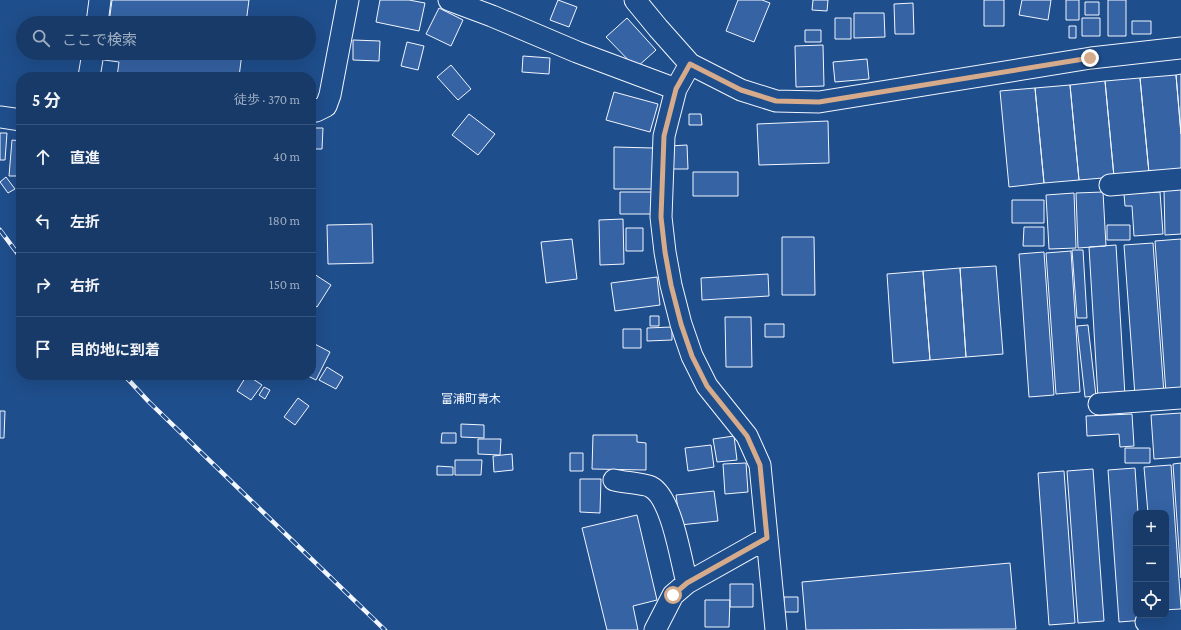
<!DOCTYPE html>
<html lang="ja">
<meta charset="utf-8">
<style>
body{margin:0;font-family:"Crimson Pro","Noto Sans JP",serif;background:#244571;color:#f1f3f6}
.controls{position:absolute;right:12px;bottom:12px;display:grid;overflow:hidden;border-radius:8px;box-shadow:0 4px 16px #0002}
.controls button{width:36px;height:36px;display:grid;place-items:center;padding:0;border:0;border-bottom:1px solid #36547d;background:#173a69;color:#f1f3f6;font:20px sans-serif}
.stop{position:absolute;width:12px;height:12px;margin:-9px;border:3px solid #d6ab8b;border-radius:50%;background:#fff}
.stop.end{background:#d6ab8b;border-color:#fff;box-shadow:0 1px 4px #0008}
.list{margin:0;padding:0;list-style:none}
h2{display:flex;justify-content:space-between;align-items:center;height:52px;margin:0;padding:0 16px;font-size:17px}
h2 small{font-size:13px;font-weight:400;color:#9eadc0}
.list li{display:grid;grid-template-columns:26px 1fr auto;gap:12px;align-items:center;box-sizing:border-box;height:64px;padding:0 16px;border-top:1px solid #36547d}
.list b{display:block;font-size:15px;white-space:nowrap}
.list em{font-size:13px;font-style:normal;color:#9eadc0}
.icon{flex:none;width:22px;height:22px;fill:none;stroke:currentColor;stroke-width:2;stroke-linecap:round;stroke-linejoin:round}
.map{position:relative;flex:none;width:1181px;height:630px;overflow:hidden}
.search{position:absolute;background:#173a69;box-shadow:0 4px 16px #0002;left:16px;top:16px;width:300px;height:44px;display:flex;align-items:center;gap:10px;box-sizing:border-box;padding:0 14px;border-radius:22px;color:#9eadc0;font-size:15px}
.panel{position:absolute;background:#173a69;box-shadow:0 4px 16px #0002;left:16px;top:72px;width:300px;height:308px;border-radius:16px}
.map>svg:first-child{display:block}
</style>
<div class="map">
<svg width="1181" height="630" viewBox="0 0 1181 630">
<rect width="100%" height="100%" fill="#1f4e8c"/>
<path fill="#3563a3" stroke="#f2f6ff" d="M 112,0 L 249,0 L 246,23 L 109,23 Z
M 380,0 L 409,0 L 425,3 L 419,31 L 376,22 Z
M 558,0 L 577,7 L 569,27 L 550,20 Z
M 738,0 L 762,0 L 770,3 L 754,42 L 726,31 Z
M 813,0 L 828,0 L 827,11 L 812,10 Z
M 984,0 L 1004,0 L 1004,26 L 984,26 Z
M 1022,0 L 1051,0 L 1048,20 L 1019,15 Z
M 1066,0 L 1079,0 L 1079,20 L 1066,20 Z
M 1108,0 L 1126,0 L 1126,36 L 1108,36 Z
M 1085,2 L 1099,2 L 1099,15 L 1085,15 Z
M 913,3 L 914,34 L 895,34 L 894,4 Z
M 439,8 L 463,20 L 451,46 L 426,34 Z
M 854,13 L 884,13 L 885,37 L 854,38 Z
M 627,18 L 656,50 L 636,68 L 606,37 Z
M 835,18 L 851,18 L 851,39 L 835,39 Z
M 1082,18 L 1100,18 L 1100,36 L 1082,36 Z
M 1132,21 L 1151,21 L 1151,34 L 1132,34 Z
M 1069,26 L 1076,26 L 1076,38 L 1069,38 Z
M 805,30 L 821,30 L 821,42 L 805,42 Z
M 353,40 L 380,41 L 379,61 L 353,60 Z
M 407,42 L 424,46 L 418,70 L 401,66 Z
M 823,45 L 824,86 L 796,87 L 795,46 Z
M 105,53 L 242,53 L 239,77 L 230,75 L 230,77 L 117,77 L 119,62 L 104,60 Z
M 523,56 L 550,58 L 549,74 L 522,72 Z
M 867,59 L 869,79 L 835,82 L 833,62 Z
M 451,65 L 471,89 L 458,100 L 437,77 Z
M 1181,74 L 1181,134 L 1176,75 Z
M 1176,75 L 1181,134 L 1181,171 L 1149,173 L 1140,78 Z
M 1140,78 L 1149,173 L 1114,177 L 1105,81 Z
M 1105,81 L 1114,177 L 1079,180 L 1070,85 Z
M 1070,85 L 1079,180 L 1044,183 L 1035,88 Z
M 1035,88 L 1044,183 L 1009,187 L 1000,91 Z
M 614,92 L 658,104 L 650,132 L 606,120 Z
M 469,114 L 495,134 L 478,155 L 452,135 Z
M 689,114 L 701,114 L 702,125 L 689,125 Z
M 828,121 L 829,163 L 759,165 L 757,124 Z
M 313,128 L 323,128 L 322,149 L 312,149 Z
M 0,133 L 7,133 L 5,160 L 0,160 Z
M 12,140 L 21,141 L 21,176 L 9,176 Z
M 687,145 L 688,169 L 669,169 L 669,146 Z
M 614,147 L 653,148 L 652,189 L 614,189 Z
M 693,172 L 738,172 L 738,196 L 693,196 Z
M 6,177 L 15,189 L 8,193 L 0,182 Z
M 1181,189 L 1181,234 L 1165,235 L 1164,190 Z
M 620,192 L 653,192 L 652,214 L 620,214 Z
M 1103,192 L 1106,246 L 1078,248 L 1076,193 Z
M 1160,192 L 1163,234 L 1134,236 L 1132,206 L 1125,206 L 1124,194 Z
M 1074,193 L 1076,248 L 1049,249 L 1046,195 Z
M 1012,200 L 1044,200 L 1044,223 L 1012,223 Z
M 623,219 L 624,264 L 600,265 L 599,220 Z
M 372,224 L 373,263 L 328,264 L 327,225 Z
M 1107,225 L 1130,225 L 1130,240 L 1107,240 Z
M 1024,227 L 1044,227 L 1044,246 L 1023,246 Z
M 626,228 L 643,228 L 643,251 L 626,251 Z
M 782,237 L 814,237 L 815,295 L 782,295 Z
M 572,239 L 577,279 L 546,283 L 541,242 Z
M 1181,239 L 1181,392 L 1166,393 L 1155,241 Z
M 1153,243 L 1164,394 L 1135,396 L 1124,245 Z
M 1116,245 L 1125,396 L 1098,398 L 1089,247 Z
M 1072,250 L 1083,250 L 1087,318 L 1077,318 Z
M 1071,251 L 1080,392 L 1056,394 L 1046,253 Z
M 1044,252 L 1054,395 L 1029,397 L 1019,254 Z
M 996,266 L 1003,354 L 966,357 L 960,268 Z
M 960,268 L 966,357 L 930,360 L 923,271 Z
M 923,271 L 930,360 L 893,363 L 887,274 Z
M 311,272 L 331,285 L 317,307 L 311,303 Z
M 768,274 L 769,296 L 702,300 L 701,278 Z
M 657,277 L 660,305 L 615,311 L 611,283 Z
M 650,316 L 659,316 L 659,326 L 650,326 Z
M 725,317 L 751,317 L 752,367 L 726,367 Z
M 765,324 L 784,324 L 784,337 L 765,337 Z
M 1088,325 L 1096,396 L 1085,397 L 1077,326 Z
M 672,327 L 672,340 L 647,341 L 647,328 Z
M 623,329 L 641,329 L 641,348 L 623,348 Z
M 311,342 L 330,352 L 316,380 L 306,375 L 311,375 Z
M 327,367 L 343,377 L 336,389 L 319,380 Z
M 247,375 L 262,385 L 251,400 L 237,391 Z
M 264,387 L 270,390 L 265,399 L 259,395 Z
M 298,398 L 309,406 L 295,425 L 284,417 Z
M 0,411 L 5,411 L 4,438 L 0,438 Z
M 1181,413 L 1181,457 L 1154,459 L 1151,415 Z
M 1132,414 L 1134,446 L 1120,447 L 1119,434 L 1087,436 L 1086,416 Z
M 461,424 L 484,425 L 484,438 L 461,437 Z
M 442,433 L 456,433 L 456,443 L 441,443 Z
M 593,435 L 637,435 L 637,442 L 646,443 L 646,470 L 592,469 Z
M 734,436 L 737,460 L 717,462 L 713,439 Z
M 478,439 L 501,439 L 500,455 L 478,454 Z
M 711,445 L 714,467 L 688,471 L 685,448 Z
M 1125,448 L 1150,448 L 1150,463 L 1125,463 Z
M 570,453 L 583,453 L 583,471 L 570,471 Z
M 512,454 L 513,470 L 494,472 L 493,456 Z
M 455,460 L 482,460 L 481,475 L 455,475 Z
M 746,463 L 748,492 L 725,494 L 723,464 Z
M 1181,463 L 1181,578 L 1173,464 Z
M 1171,465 L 1181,608 L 1181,617 L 1166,615 L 1166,513 L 1148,513 L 1144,467 Z
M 437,466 L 453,467 L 453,475 L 437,475 Z
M 1135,468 L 1138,513 L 1136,513 L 1136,615 L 1145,615 L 1145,620 L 1119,622 L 1108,470 Z
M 1093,469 L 1104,621 L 1078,623 L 1067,471 Z
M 1064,471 L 1075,623 L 1049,625 L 1038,473 Z
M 580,479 L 601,479 L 600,513 L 580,512 Z
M 714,491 L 718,521 L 680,525 L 676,495 Z
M 637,515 L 657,600 L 633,606 L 638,630 L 607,630 L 582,528 Z
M 1010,563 L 1016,629 L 806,630 L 802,582 Z
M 730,584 L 753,584 L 753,607 L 730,607 Z
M 784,597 L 798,597 L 798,612 L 784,612 Z
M 705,600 L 730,600 L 729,627 L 705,627 Z"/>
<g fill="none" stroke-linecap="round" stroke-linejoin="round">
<defs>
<path id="minor" d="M 449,0 L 492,16 L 577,52 L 676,89
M 635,0 L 658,28 L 690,64 L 741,90 L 776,101 L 819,102 L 1091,58 L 1181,48
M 97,23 L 100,0
M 690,64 L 676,89 L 664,136 L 661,217 L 665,252 L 671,285 L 681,324 L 692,356 L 707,386 L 747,436 L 760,465 L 776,630
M 89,77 L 93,53
M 311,112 L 316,111 L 326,106 L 330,95 L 348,0
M 0,117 L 21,120
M 1110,185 L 1181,179
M 1099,404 L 1181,398
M 614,480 C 621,482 646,484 651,487 C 672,498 681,561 687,583
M 1146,622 L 1181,620
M 655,630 L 673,595 L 687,583 L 767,538"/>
</defs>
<use href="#minor" stroke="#f2f6ff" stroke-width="23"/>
<use href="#minor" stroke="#1f4e8c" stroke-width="21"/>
<defs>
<path id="rail" d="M 0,230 L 21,258
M 124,375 L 149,402 L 385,630"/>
</defs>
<use href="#rail" stroke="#f2f6ff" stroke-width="4.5"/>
<use href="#rail" stroke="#1f4e8c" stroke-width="3" stroke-dasharray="9" stroke-linecap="butt"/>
</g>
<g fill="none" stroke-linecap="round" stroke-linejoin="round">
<path stroke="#d6ab8b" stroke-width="5" d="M 673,595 L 687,583 L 767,538 L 760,465 L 747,436 L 707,386 L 692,356 L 681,324 L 671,285 L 665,252 L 661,217 L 664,136 L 676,89 L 690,64 L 741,90 L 776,101 L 819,102 L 1090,58"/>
</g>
<g text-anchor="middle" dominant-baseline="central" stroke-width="3" stroke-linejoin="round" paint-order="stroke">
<g font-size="12" fill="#f2f6ff" stroke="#1f4e8c">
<text x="471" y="399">富浦町青木</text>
</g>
</g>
</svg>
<div class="controls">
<button>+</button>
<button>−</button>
<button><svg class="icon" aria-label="locate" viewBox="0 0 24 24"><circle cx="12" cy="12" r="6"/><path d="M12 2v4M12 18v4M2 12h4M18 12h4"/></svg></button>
</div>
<div class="stop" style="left:673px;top:595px"></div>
<div class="stop end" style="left:1090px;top:58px"></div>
<div class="search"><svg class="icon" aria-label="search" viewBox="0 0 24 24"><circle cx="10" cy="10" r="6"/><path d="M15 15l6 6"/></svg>ここで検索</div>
<section class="panel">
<h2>5 分<small>徒歩 · 370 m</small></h2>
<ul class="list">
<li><svg class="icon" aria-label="ahead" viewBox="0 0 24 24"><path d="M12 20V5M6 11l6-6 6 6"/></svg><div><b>直進</b></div><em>40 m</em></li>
<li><svg class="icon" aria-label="left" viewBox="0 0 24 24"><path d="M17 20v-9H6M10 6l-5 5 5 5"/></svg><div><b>左折</b></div><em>180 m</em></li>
<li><svg class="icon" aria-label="right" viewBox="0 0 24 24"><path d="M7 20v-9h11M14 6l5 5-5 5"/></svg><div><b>右折</b></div><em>150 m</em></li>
<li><svg class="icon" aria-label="arrive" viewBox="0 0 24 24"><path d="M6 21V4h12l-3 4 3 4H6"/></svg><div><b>目的地に到着</b></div></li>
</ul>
</section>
</div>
